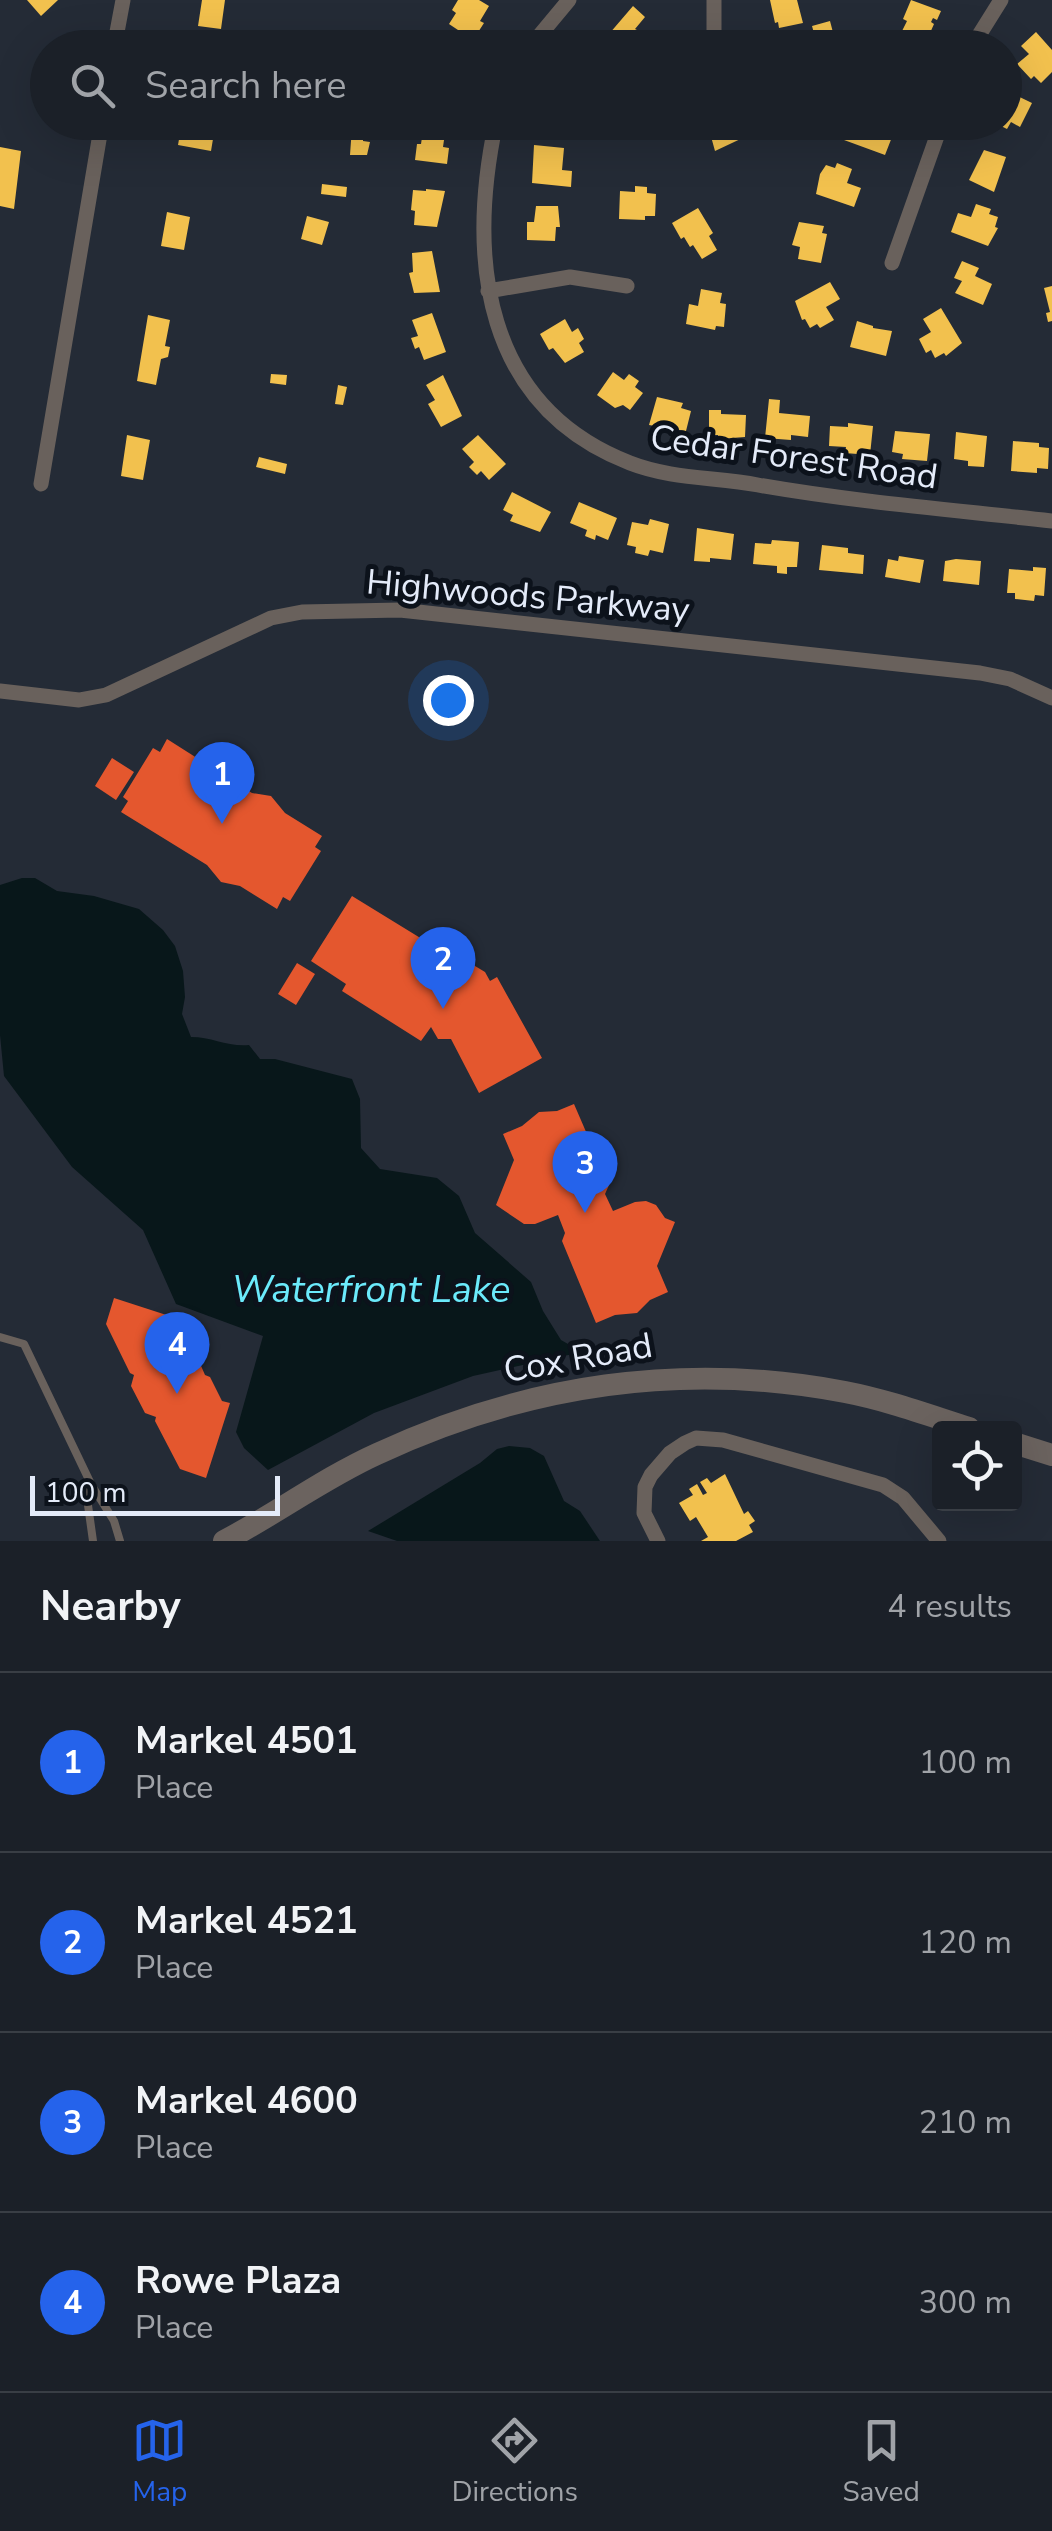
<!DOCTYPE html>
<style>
body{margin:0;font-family:"Nunito Sans",sans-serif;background:#282d34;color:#f1f3f6}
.controls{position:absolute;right:30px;bottom:30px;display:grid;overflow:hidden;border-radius:10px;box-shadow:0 10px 40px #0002}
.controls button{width:90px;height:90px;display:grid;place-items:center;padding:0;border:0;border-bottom:2px solid #393e45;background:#1b2028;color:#f1f3f6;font:50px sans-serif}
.scale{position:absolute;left:30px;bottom:25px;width:250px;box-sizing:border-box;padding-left:10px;border:5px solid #e4ebf9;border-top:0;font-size:28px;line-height:35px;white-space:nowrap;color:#e4ebf9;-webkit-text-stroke:8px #0c121b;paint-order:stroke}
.you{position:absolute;left:448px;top:700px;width:35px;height:35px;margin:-25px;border:8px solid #fff;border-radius:50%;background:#1a73e8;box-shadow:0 0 0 15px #1a73e833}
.badge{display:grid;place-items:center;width:65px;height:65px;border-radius:50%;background:#2563eb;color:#fff;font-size:32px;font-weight:700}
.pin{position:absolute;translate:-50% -82px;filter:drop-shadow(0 2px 5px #0008)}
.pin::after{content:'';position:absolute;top:52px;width:35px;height:30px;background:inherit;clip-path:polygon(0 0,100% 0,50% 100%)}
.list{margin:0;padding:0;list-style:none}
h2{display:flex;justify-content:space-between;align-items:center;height:130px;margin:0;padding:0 40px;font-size:42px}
h2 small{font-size:32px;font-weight:400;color:#a0a3a8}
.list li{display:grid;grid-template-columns:65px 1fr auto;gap:30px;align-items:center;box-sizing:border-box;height:180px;padding:0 40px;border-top:2px solid #393e45}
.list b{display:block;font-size:38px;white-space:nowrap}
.list p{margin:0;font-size:32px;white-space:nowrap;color:#a0a3a8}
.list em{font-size:32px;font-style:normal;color:#a0a3a8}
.icon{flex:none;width:55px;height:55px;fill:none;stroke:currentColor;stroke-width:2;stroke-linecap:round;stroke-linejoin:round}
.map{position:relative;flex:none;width:1052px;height:1541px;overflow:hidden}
.search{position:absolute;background:#1b2028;box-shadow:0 10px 40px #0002;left:30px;right:30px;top:30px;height:110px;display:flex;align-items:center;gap:25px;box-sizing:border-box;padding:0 35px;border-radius:55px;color:#a0a3a8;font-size:38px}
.sheet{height:850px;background:#1b2028}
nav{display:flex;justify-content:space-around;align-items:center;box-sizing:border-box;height:140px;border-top:2px solid #393e45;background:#1b2028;font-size:28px;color:#a0a3a8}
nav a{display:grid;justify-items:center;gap:5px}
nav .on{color:#2563eb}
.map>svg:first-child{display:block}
</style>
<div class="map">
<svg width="1052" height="1541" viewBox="0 0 1052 1541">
<rect width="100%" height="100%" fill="#242b36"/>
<path fill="#08171a" d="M 22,878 L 35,878 L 57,891 L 94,896 L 139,909 L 163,930 L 175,946 L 183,971 L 185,997 L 182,1014 L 191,1037 C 212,1037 228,1047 249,1045 L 260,1059 L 275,1059 L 352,1079 L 360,1099 L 361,1148 L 380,1169 L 437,1178 L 459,1196 L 475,1233 L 531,1282 L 543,1311 L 561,1340 L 582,1352 L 473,1376 L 374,1413 L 268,1470 L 244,1448 L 236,1432 L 263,1336 L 176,1304 L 143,1230 L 72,1167 L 4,1076 L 0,1035 L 0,885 Z
M 509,1446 L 530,1448 L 544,1456 L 564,1501 L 580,1511 L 600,1541 L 397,1541 L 368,1531 L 480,1463 L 497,1449 Z"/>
<path fill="#f2c14e" d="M 27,0 L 58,0 L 41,16 Z
M 202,0 L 225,0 L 221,29 L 198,26 Z
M 458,0 L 479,0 L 489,6 L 480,21 L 484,23 L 473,40 L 449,24 L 456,13 L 452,10 Z
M 770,0 L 797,0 L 803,23 L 779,28 L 778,22 L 775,23 Z
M 911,0 L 941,11 L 937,20 L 933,18 L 931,22 L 934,24 L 930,33 L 923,30 L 917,43 L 900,35 L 907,21 L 903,19 Z
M 633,6 L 645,17 L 635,29 L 649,36 L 639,48 L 620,48 L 609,34 Z
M 830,21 L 835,40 L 817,44 L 812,26 Z
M 1036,32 L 1052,50 L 1052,72 L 1041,83 L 1034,76 L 1031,79 L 1017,64 L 1029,54 L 1021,46 Z
M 308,37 L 339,43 L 338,48 L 306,48 Z
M 1009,92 L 1032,103 L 1020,127 L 1011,122 L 1007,129 L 993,122 L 1004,122 L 1004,102 Z
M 182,122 L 207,122 L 205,132 L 214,133 L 211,151 L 178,145 Z
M 707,122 L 745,122 L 749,135 L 715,151 Z
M 851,122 L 886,122 L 882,133 L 892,137 L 885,155 L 844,140 Z
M 424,124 L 446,126 L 443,147 L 449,148 L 447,164 L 415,160 L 417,144 L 421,144 Z
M 352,127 L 371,128 L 372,138 L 363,138 L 363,141 L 370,142 L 367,155 L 350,155 Z
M 534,145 L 564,148 L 562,170 L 572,171 L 571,187 L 532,183 Z
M 0,147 L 21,151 L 14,209 L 0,206 Z
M 984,150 L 1006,157 L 994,192 L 969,180 Z
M 837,163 L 852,169 L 847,183 L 861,188 L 854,207 L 816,194 L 820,174 L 826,165 L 835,168 Z
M 322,184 L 347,187 L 346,197 L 321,194 Z
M 635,186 L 647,187 L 647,193 L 656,194 L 655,216 L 645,216 L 645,220 L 619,219 L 620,191 L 635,192 Z
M 426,189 L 445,191 L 437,227 L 414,225 L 415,211 L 411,210 L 413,190 L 426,191 Z
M 976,204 L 991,209 L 989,214 L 998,217 L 995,227 L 998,228 L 988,246 L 951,232 L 958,213 L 971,217 Z
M 536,206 L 558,206 L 560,227 L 556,227 L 555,241 L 527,240 L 527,222 L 534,222 Z
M 698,208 L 713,233 L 709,236 L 717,250 L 702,259 L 693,245 L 690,247 L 684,237 L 681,239 L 672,223 Z
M 167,212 L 190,217 L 184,250 L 161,246 Z
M 307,216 L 329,222 L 322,245 L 301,239 Z
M 799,222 L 824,226 L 822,233 L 827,234 L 821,263 L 798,259 L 800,247 L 792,245 Z
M 432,251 L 440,292 L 414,293 L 409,273 L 413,272 L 412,253 Z
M 962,261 L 979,268 L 975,276 L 992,284 L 983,305 L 955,293 L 962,281 L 954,278 Z
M 830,282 L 840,299 L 826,307 L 834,320 L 820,328 L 817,324 L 810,328 L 805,319 L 802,320 L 795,301 Z
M 1052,286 L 1052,321 L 1048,322 L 1046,313 L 1050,312 L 1044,288 Z
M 701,289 L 722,293 L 720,303 L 726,304 L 724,327 L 716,326 L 715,330 L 686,324 L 689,304 L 698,306 Z
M 941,308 L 962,343 L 946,356 L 944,353 L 935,358 L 931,350 L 926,353 L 919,339 L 931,332 L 923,319 Z
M 432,313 L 446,352 L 424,360 L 419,347 L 415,349 L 411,338 L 418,336 L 412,320 Z
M 148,315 L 170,320 L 165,346 L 170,347 L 168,357 L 161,359 L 156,385 L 137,381 Z
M 565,319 L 572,332 L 578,328 L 584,339 L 579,343 L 584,352 L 565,363 L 553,348 L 549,350 L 540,334 Z
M 857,321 L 873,326 L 873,328 L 892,331 L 886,356 L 850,347 Z
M 613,372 L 624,380 L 629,374 L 639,381 L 635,387 L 643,393 L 630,410 L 623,405 L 615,408 L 597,395 Z
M 271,374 L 287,375 L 286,385 L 270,383 Z
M 443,375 L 462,416 L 441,427 L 428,404 L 435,400 L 426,385 Z
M 338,385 L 347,387 L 343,405 L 335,404 Z
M 657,397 L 683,403 L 681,408 L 691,411 L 686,431 L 649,425 Z
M 769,399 L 780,400 L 779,413 L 810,416 L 808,437 L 791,435 L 791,440 L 765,438 Z
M 709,410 L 721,410 L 721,414 L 746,415 L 745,437 L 718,439 L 718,435 L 709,435 Z
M 848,423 L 873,426 L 870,455 L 845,453 L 846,447 L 829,446 L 830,426 L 848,427 Z
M 895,431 L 930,434 L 927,461 L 902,459 L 903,454 L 892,452 Z
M 956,432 L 987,436 L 984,467 L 968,466 L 968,461 L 954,459 Z
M 127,435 L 150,440 L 143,480 L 121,476 Z
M 478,435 L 506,464 L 489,480 L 481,471 L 477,475 L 469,467 L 474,462 L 462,449 Z
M 1013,441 L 1039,443 L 1039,447 L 1049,448 L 1048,469 L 1037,468 L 1037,473 L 1011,471 Z
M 259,457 L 287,464 L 285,474 L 256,467 Z
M 512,492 L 551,512 L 540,532 L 510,521 L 513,515 L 503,510 Z
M 579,502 L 617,518 L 608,540 L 596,535 L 595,540 L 585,536 L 587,530 L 570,523 Z
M 650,519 L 669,524 L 663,553 L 650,550 L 648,556 L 635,553 L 636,547 L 627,545 L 632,522 L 648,525 Z
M 697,528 L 734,534 L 731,560 L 710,558 L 710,562 L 694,561 Z
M 772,540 L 799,542 L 797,567 L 787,567 L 787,574 L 777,573 L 777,566 L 753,564 L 755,543 L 771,544 Z
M 822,545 L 848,548 L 848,553 L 864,555 L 863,574 L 819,570 Z
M 899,556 L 924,560 L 920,583 L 885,577 L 888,559 L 898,561 Z
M 956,559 L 981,561 L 979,585 L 943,581 L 945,561 Z
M 1033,567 L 1046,568 L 1044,596 L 1035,595 L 1034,601 L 1015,599 L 1015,593 L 1007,593 L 1009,569 L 1033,571 Z
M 725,1474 L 744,1514 L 748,1511 L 755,1521 L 749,1525 L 753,1532 L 736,1541 L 701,1541 L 708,1537 L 696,1517 L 690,1521 L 679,1503 L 693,1495 L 689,1489 L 697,1484 L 703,1495 L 707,1493 L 700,1482 L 707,1478 L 711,1483 Z"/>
<path fill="#e4572e" d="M 167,739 L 252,793 L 271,796 L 285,813 L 322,836 L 315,847 L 321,851 L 290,901 L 283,897 L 277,909 L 240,886 L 221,882 L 207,865 L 121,812 L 128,801 L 123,797 L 153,748 L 160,752 Z
M 112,758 L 134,772 L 116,800 L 95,786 Z
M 352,896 L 466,966 L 475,966 L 485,972 L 490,981 L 497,977 L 542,1058 L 479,1093 L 451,1039 L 438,1039 L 431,1027 L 421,1041 L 342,991 L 346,984 L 311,961 Z
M 297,963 L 315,974 L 296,1005 L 278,994 Z
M 574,1104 L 609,1185 L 605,1194 L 613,1211 L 635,1202 L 646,1201 L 656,1205 L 665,1218 L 675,1222 L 657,1266 L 668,1292 L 650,1300 L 637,1313 L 615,1315 L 596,1323 L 562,1241 L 565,1233 L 558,1215 L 535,1224 L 524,1224 L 496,1205 L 514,1160 L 503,1134 L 522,1126 L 539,1112 L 557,1111 Z
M 114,1298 L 188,1322 L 185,1329 L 205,1375 L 210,1377 L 222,1401 L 230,1403 L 206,1478 L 180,1469 L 155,1421 L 156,1417 L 145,1413 L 131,1386 L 134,1375 L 130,1373 L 106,1324 Z"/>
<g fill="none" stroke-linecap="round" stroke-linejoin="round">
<path stroke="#69615c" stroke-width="8" d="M 0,1337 L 24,1344 L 91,1484 L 114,1521 L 120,1541
M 91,1484 L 87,1498 L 93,1541"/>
<path stroke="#69615c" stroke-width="15" d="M 714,0 L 714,31
M 114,48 L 123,0
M 529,48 L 569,0
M 971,48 L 1001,0
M 496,122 C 467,259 483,406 630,463 C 671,479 715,477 758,485 C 855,502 954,510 1052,521
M 892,263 L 942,122
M 488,291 L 570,277 L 627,286
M 41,484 L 102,122
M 0,691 L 79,700 L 106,695 L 271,618 L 302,612 L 400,610 L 980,673 L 1010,679 L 1052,698
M 658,1541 L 644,1513 L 645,1487 L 651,1475 L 670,1453 L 685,1443 L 696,1438 L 723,1440 L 883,1485 L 903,1498 L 939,1541"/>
<path stroke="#6b635f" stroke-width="22" d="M 1014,1443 L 1052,1455
M 224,1541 C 276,1514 324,1478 377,1454 C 525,1385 683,1361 845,1392 C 887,1400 928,1415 969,1428"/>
</g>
<g text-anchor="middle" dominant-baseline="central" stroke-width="10" stroke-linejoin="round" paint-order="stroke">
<g font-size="35" fill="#e4ebf9" stroke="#0c121b">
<text transform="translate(794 457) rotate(8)">Cedar Forest Road</text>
<text transform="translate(528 596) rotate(5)">Highwoods Parkway</text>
<text transform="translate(578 1358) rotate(-10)">Cox Road</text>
</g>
<g font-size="38" font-style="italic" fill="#6beafb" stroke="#0c121b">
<text x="371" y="1289">Waterfront Lake</text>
</g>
</g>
</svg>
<div class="controls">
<button><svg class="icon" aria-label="locate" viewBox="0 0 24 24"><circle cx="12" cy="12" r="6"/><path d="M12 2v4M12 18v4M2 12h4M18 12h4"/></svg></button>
</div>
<div class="scale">100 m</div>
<div class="you"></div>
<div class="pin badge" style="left:222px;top:824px">1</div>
<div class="pin badge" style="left:443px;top:1009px">2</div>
<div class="pin badge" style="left:585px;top:1213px">3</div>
<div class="pin badge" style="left:177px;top:1394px">4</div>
<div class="search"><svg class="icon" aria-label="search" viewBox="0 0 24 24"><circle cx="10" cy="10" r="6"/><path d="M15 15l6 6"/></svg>Search here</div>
</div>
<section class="sheet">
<h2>Nearby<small>4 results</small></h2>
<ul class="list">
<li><span class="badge">1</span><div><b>Markel 4501</b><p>Place</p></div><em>100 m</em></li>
<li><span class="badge">2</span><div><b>Markel 4521</b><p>Place</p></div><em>120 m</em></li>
<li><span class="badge">3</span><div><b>Markel 4600</b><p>Place</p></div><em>210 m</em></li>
<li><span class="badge">4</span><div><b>Rowe Plaza</b><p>Place</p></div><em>300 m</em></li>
</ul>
</section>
<nav>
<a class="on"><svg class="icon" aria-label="map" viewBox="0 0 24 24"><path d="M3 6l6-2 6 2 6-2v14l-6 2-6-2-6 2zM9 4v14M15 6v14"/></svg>Map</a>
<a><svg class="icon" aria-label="directions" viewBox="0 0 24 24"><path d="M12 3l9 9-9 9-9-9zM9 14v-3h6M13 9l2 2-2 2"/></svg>Directions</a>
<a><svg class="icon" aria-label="saved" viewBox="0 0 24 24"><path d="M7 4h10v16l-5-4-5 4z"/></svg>Saved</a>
</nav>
